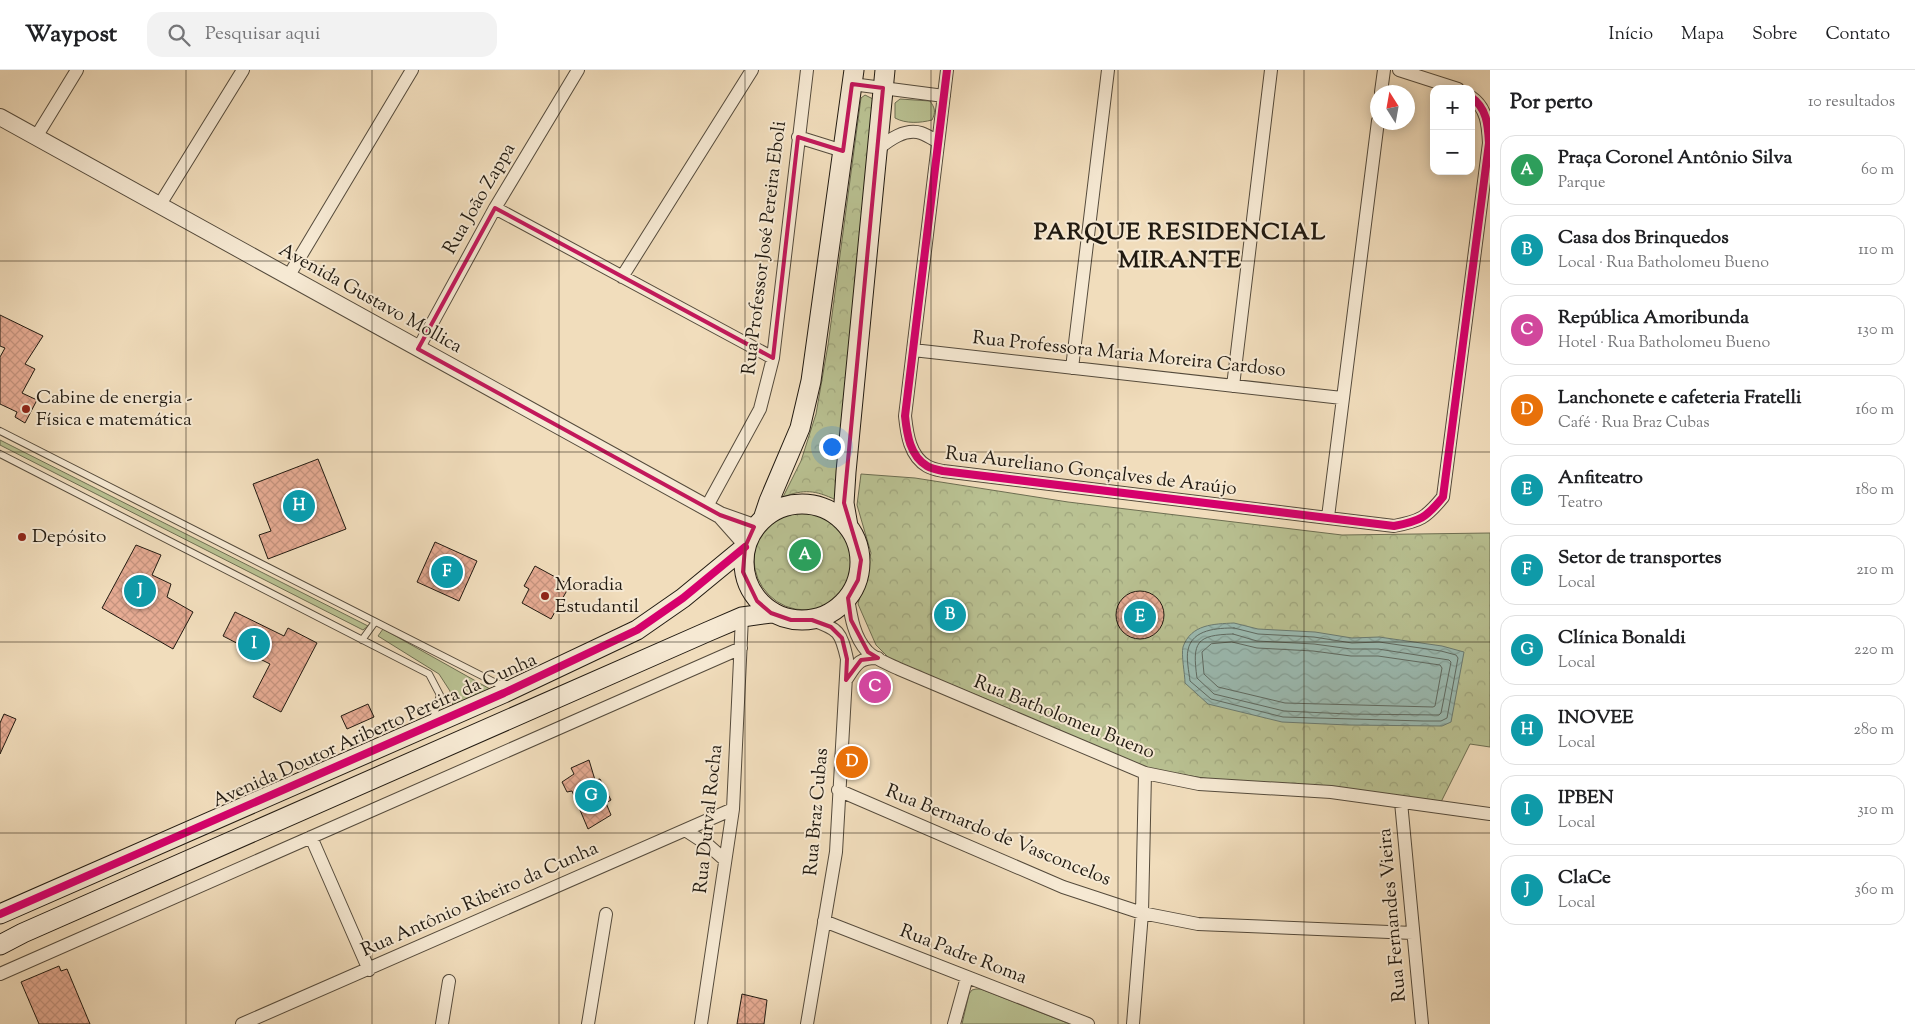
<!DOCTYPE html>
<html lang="pt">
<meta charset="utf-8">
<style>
body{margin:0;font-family:"Sorts Mill Goudy",serif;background:#f2f2f2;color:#202124}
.controls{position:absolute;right:15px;top:15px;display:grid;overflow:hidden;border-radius:10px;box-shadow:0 2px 12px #0003}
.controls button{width:45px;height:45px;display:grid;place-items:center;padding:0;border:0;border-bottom:1px solid #e0e0e0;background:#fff;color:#202124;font:25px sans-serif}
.compass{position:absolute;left:1370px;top:15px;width:45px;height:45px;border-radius:50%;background:#fff;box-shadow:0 2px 12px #0003;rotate:349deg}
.you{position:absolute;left:831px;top:376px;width:18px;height:18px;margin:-12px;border:4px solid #fff;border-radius:50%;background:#1a73e8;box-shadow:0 0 0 8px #1a73e833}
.badge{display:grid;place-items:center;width:32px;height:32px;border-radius:50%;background:#0f766e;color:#fff;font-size:16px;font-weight:700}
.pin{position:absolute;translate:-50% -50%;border:2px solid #fff;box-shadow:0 1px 5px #0006}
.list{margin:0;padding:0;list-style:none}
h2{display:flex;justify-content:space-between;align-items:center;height:65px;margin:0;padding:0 20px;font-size:21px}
h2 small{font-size:16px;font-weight:400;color:#757577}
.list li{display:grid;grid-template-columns:32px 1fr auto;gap:15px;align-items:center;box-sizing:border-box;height:70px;margin:0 10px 10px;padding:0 10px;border:1px solid #e0e0e0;border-radius:15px}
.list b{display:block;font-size:19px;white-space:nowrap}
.list p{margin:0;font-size:16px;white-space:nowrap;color:#757577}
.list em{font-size:16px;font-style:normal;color:#757577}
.icon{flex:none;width:28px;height:28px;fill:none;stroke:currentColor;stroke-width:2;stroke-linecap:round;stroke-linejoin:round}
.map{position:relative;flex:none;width:1490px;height:954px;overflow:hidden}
header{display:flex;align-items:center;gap:30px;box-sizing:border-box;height:70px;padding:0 25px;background:#fff;border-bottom:1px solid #e0e0e0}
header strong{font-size:24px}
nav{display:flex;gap:28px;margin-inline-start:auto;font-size:18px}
.search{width:350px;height:45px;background:#f2f2f2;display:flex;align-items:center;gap:12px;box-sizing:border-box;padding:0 18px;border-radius:15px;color:#757577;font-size:19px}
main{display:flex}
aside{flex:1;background:#fff}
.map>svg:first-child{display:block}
</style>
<header>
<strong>Waypost</strong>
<div class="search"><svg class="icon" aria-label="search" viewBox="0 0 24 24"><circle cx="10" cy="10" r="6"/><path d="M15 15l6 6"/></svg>Pesquisar aqui</div>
<nav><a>Início</a><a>Mapa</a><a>Sobre</a><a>Contato</a></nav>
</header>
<main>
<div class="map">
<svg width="1490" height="954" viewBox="0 0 1490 954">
<defs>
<pattern id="forest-crowns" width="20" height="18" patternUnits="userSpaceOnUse" patternTransform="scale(1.25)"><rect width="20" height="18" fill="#b9c192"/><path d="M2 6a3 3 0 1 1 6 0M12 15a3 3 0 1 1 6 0" fill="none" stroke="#9fa57d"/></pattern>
<pattern id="water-waves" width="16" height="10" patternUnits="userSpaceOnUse" patternTransform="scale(1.25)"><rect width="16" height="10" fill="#9bbbb2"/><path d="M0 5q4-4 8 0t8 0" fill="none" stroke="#85a098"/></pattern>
<pattern id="building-cross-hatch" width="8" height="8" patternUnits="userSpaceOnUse" patternTransform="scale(1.25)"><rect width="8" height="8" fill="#e6ab93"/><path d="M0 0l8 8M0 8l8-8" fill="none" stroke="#c5937e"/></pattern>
</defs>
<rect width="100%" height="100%" fill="#f1ddbc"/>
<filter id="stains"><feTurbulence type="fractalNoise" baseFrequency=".004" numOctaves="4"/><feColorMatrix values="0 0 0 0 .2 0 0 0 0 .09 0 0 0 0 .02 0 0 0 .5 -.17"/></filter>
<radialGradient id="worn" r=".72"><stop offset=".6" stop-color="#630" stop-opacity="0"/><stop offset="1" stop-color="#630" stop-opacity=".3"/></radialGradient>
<path fill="#b9c192" stroke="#6d6e52" d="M 900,29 L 930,31 C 935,38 936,42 932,50 C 920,53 906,54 895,48 L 895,33 Z
M 0,370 L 368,556 L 363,560 L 0,375 Z
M 383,559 L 490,619 L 453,636 L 450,621 L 439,604 L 378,566 Z
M 976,919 L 981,919 L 1070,954 L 962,954 L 969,924 L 972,920 Z"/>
<path fill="url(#forest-crowns)" stroke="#6d6e52" d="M 865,25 L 873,29 L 836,430 C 815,420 804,419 783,427 L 801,391 L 816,344 L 828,275 L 861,28 Z
M 861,404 L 915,408 L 1068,432 L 1342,465 L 1490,463 L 1490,677 L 1470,674 L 1440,734 L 1222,711 L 1149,699 L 979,626 L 891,590 L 876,575 L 858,534 L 871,483 L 857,435 Z
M754 489a51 51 0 1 1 102 0a51 51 0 1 1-102 0Z"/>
<path fill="url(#water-waves)" stroke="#6a7b72" d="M 1234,553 L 1258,559 L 1315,562 L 1352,568 L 1379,567 L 1442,576 L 1464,582 L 1451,652 L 1442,656 L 1348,655 L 1282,652 L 1208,634 L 1185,613 C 1185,604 1181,585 1183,577 C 1191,554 1214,554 1234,553 Z"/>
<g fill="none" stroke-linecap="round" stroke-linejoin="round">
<path stroke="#5e6a62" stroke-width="1" d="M 1234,558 L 1258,564 L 1314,567 L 1352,573 L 1379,572 L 1441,581 L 1456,585 L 1458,588 L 1447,648 L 1441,651 L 1423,651 L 1283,647 L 1211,629 L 1190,611 C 1189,602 1186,588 1188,580 C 1192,559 1218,558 1234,558 Z
M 1233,564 L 1257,571 L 1314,574 L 1351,579 L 1378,579 L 1449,590 L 1451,592 L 1441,643 L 1439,645 L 1348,644 L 1284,641 L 1214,624 L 1197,608 C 1192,572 1196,565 1233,564 Z
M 1232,572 L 1257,578 L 1313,581 L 1351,586 L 1378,586 L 1440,595 L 1442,598 L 1435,636 L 1433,637 L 1285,633 L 1218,617 L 1204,604 L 1202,582 L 1211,574 Z"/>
</g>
<path fill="url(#building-cross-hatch)" stroke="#211a11" d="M 0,245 L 43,266 L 25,294 L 35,299 L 22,323 L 37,330 L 25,353 L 15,347 L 17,342 L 0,334 L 0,287 L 5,278 L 0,276 Z
M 318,389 L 346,459 L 268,489 L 259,465 L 271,461 L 253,414 Z
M 435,472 L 477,491 L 459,531 L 417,512 Z
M 136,475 L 161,485 L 152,505 L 171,514 L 167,527 L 193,542 L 173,579 L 102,538 Z
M 535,496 L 570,515 L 551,549 L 522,533 L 529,519 L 524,516 Z
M1116 545a24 24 0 1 1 48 0a24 24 0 1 1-48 0Z
M 944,536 L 958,537 L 956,554 L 941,552 Z
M 235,542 L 284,566 L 288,558 L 317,573 L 281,642 L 253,627 L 270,594 L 252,585 L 254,582 L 223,566 Z
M 368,634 L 374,647 L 347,659 L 341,646 Z
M 4,644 L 16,649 L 0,684 L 0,653 Z
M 589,690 L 595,710 L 600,709 L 611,730 L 606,733 L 611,745 L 588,759 L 572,721 L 567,722 L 562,712 L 574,704 L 571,698 Z
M 59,896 L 61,901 L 67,899 L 90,954 L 39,954 L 21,912 Z
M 742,924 L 767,930 L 764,954 L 737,954 Z"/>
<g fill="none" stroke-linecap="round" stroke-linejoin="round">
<defs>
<path id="service" d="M 0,361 L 498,614 L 508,614
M 0,384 L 429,604 L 440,625 L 433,649
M 362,570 L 375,552"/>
<path id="minor" d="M 947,0 L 905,346 C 907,365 910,386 927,396 C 932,399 938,400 943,401 L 1394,456 C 1420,451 1426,448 1443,427 L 1489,73 C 1488,55 1487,38 1471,27
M 1399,0 L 1458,19
M 852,14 L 944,26
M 1381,22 L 1384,0
M 36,67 L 77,0
M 798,67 L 843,81
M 878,79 C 889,70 905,58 921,63 C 927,65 933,69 938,72
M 159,136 L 243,0
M 495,138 L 773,288
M 288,207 L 412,0
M 622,207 L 752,0
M 418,279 L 495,138 L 578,0
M 913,280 L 1342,328
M 1072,298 L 1108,0
M 1233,316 L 1271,0
M 706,438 L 760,339 L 773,288 L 807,0
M 1328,447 L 1378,51
M 848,528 C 851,547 854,567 867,581 C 874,589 889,594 899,599 L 1145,703 L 1199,714 L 1331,722 L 1490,744
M 846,610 C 856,595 859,587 878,588
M 838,720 L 1063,817 L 1142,843 L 1198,854 L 1413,863
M 1401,732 L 1422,954
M 685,760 L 708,775 L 725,790
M 311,767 L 369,900
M 824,851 L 1088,954
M 0,904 L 741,578
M 242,954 L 733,739
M 442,954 L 449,911
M 588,954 L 606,844
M 701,954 L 733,739 L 742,547
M 807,954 L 836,782 L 847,589 C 841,562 839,559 812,550
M 954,954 L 967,907
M 1133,954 L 1142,843 L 1145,703"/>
<path id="tertiary" d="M 0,47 L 720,445 L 754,457
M 722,447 L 746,474"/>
<path id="secondary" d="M744 492a58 58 0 1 1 116 0a58 58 0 1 1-116 0Z
M 764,446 L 769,431 L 800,358 L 811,311 L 854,0
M 848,456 L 844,433 L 846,402 L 885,0
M 0,844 L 504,623 L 637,560 L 683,528 L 745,477
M 0,875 L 23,863 L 707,562 L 742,547 L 771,543"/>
</defs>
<use href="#service" stroke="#554b3c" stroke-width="8"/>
<use href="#minor" stroke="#554b3c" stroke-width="14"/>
<use href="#tertiary" stroke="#554b3c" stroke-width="18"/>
<use href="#secondary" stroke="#211a11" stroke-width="21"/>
<use href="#service" stroke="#f6e9d3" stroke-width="6"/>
<use href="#minor" stroke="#f6e9d3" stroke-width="12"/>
<use href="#tertiary" stroke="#f6e9d3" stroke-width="16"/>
<use href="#secondary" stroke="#f6e9d3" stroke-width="19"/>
<defs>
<path id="cycleway" d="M 947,0 L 905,346 C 907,365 910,386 927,396 C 932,399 938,400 943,401 L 1394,456 C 1420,451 1426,448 1443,427 L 1489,73 C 1488,55 1487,38 1471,27
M 0,844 L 504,623 L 637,560 L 683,528 L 745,477"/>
</defs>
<use href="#cycleway" stroke="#f6e9d3" stroke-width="11"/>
<use href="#cycleway" stroke="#d6006c" stroke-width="8"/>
</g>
<path fill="none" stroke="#c2185b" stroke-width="4" stroke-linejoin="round" d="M 852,14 L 883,18 L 844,433 L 861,490 L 858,510 L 848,528 L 851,550 L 868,582 L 878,588 L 861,590 L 846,610 L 847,589 L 842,568 L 831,557 L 812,550 L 791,550 L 771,543 L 757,531 L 743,502 L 745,477 L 754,457 L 720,445 L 418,279 L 495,138 L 773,288 L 798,67 L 843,81 Z"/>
<path fill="none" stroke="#211a11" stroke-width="1" stroke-opacity="0.55" d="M 186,0 L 186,954M 372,0 L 372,954M 559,0 L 559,954M 745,0 L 745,954M 931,0 L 931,954M 1118,0 L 1118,954M 1304,0 L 1304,954M 0,191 L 1490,191M 0,382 L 1490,382M 0,572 L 1490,572M 0,763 L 1490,763"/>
<g fill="#8f2418" stroke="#f6e9d3" stroke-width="2">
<circle cx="26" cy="339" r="5"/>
<circle cx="22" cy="467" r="5"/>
<circle cx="545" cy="526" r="5"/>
</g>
<g text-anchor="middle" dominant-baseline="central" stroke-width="4" stroke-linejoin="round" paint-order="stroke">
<g font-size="19" fill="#211a11" stroke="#f6e9d3">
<text transform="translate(480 129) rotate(-60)">Rua João Zappa</text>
<text transform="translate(765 178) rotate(-83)">Rua Professor José Pereira Eboli</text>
<text transform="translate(370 229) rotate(29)">Avenida Gustavo Mollica</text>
<text transform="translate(1129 285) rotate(6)">Rua Professora Maria Moreira Cardoso</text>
<text transform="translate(1091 402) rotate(7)">Rua Aureliano Gonçalves de Araújo</text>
<text transform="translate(1064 648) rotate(22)">Rua Batholomeu Bueno</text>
<text transform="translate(375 661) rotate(-24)">Avenida Doutor Ariberto Pereira da Cunha</text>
<text transform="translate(817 742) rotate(-85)">Rua Braz Cubas</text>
<text transform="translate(709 749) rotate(-84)">Rua Durval Rocha</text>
<text transform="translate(998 766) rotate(22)">Rua Bernardo de Vasconcelos</text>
<text transform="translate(480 830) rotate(-24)">Rua Antônio Ribeiro da Cunha</text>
<text transform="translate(1393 845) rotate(-95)">Rua Fernandes Vieira</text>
<text transform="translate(963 885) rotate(21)">Rua Padre Roma</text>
</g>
<g font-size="19" fill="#211a11" stroke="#f6e9d3" text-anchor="start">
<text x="36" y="328">Cabine de energia -<tspan x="36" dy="22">Física e matemática</tspan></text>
<text x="32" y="467">Depósito</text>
<text x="555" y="515">Moradia<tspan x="555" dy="22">Estudantil</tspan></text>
</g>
<g font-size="24" font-weight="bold" letter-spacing="1" fill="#211a11" stroke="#f6e9d3">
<text x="1180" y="163">PARQUE RESIDENCIAL<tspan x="1180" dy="28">MIRANTE</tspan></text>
</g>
</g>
<rect width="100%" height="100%" filter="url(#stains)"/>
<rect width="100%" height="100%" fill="url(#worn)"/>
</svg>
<div class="controls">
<button>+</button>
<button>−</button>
</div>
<svg class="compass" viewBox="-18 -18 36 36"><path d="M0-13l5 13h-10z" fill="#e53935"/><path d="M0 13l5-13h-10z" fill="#757577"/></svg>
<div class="you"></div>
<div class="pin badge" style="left:805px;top:485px;background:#2e9e5b">A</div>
<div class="pin badge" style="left:950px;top:545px;background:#0f9aa8">B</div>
<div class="pin badge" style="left:875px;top:617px;background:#d1479c">C</div>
<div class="pin badge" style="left:852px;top:692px;background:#e8710a">D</div>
<div class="pin badge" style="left:1140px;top:547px;background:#0f9aa8">E</div>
<div class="pin badge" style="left:447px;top:502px;background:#0f9aa8">F</div>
<div class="pin badge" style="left:591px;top:726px;background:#0f9aa8">G</div>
<div class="pin badge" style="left:299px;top:436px;background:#0f9aa8">H</div>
<div class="pin badge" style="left:254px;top:574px;background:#0f9aa8">I</div>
<div class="pin badge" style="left:140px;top:521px;background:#0f9aa8">J</div>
</div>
<aside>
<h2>Por perto<small>10 resultados</small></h2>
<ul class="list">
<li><span class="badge" style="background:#2e9e5b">A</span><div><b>Praça Coronel Antônio Silva</b><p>Parque</p></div><em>60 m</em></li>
<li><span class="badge" style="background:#0f9aa8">B</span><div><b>Casa dos Brinquedos</b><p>Local · Rua Batholomeu Bueno</p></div><em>110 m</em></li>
<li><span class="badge" style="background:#d1479c">C</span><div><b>República Amoribunda</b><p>Hotel · Rua Batholomeu Bueno</p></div><em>130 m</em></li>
<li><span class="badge" style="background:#e8710a">D</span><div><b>Lanchonete e cafeteria Fratelli</b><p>Café · Rua Braz Cubas</p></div><em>160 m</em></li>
<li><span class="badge" style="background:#0f9aa8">E</span><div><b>Anfiteatro</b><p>Teatro</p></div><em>180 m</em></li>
<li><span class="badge" style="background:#0f9aa8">F</span><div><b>Setor de transportes</b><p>Local</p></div><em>210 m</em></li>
<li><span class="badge" style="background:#0f9aa8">G</span><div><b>Clínica Bonaldi</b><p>Local</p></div><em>220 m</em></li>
<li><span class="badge" style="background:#0f9aa8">H</span><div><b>INOVEE</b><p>Local</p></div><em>280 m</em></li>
<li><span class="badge" style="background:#0f9aa8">I</span><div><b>IPBEN</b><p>Local</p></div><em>310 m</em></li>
<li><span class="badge" style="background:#0f9aa8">J</span><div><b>ClaCe</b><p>Local</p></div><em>360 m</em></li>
</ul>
</aside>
</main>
